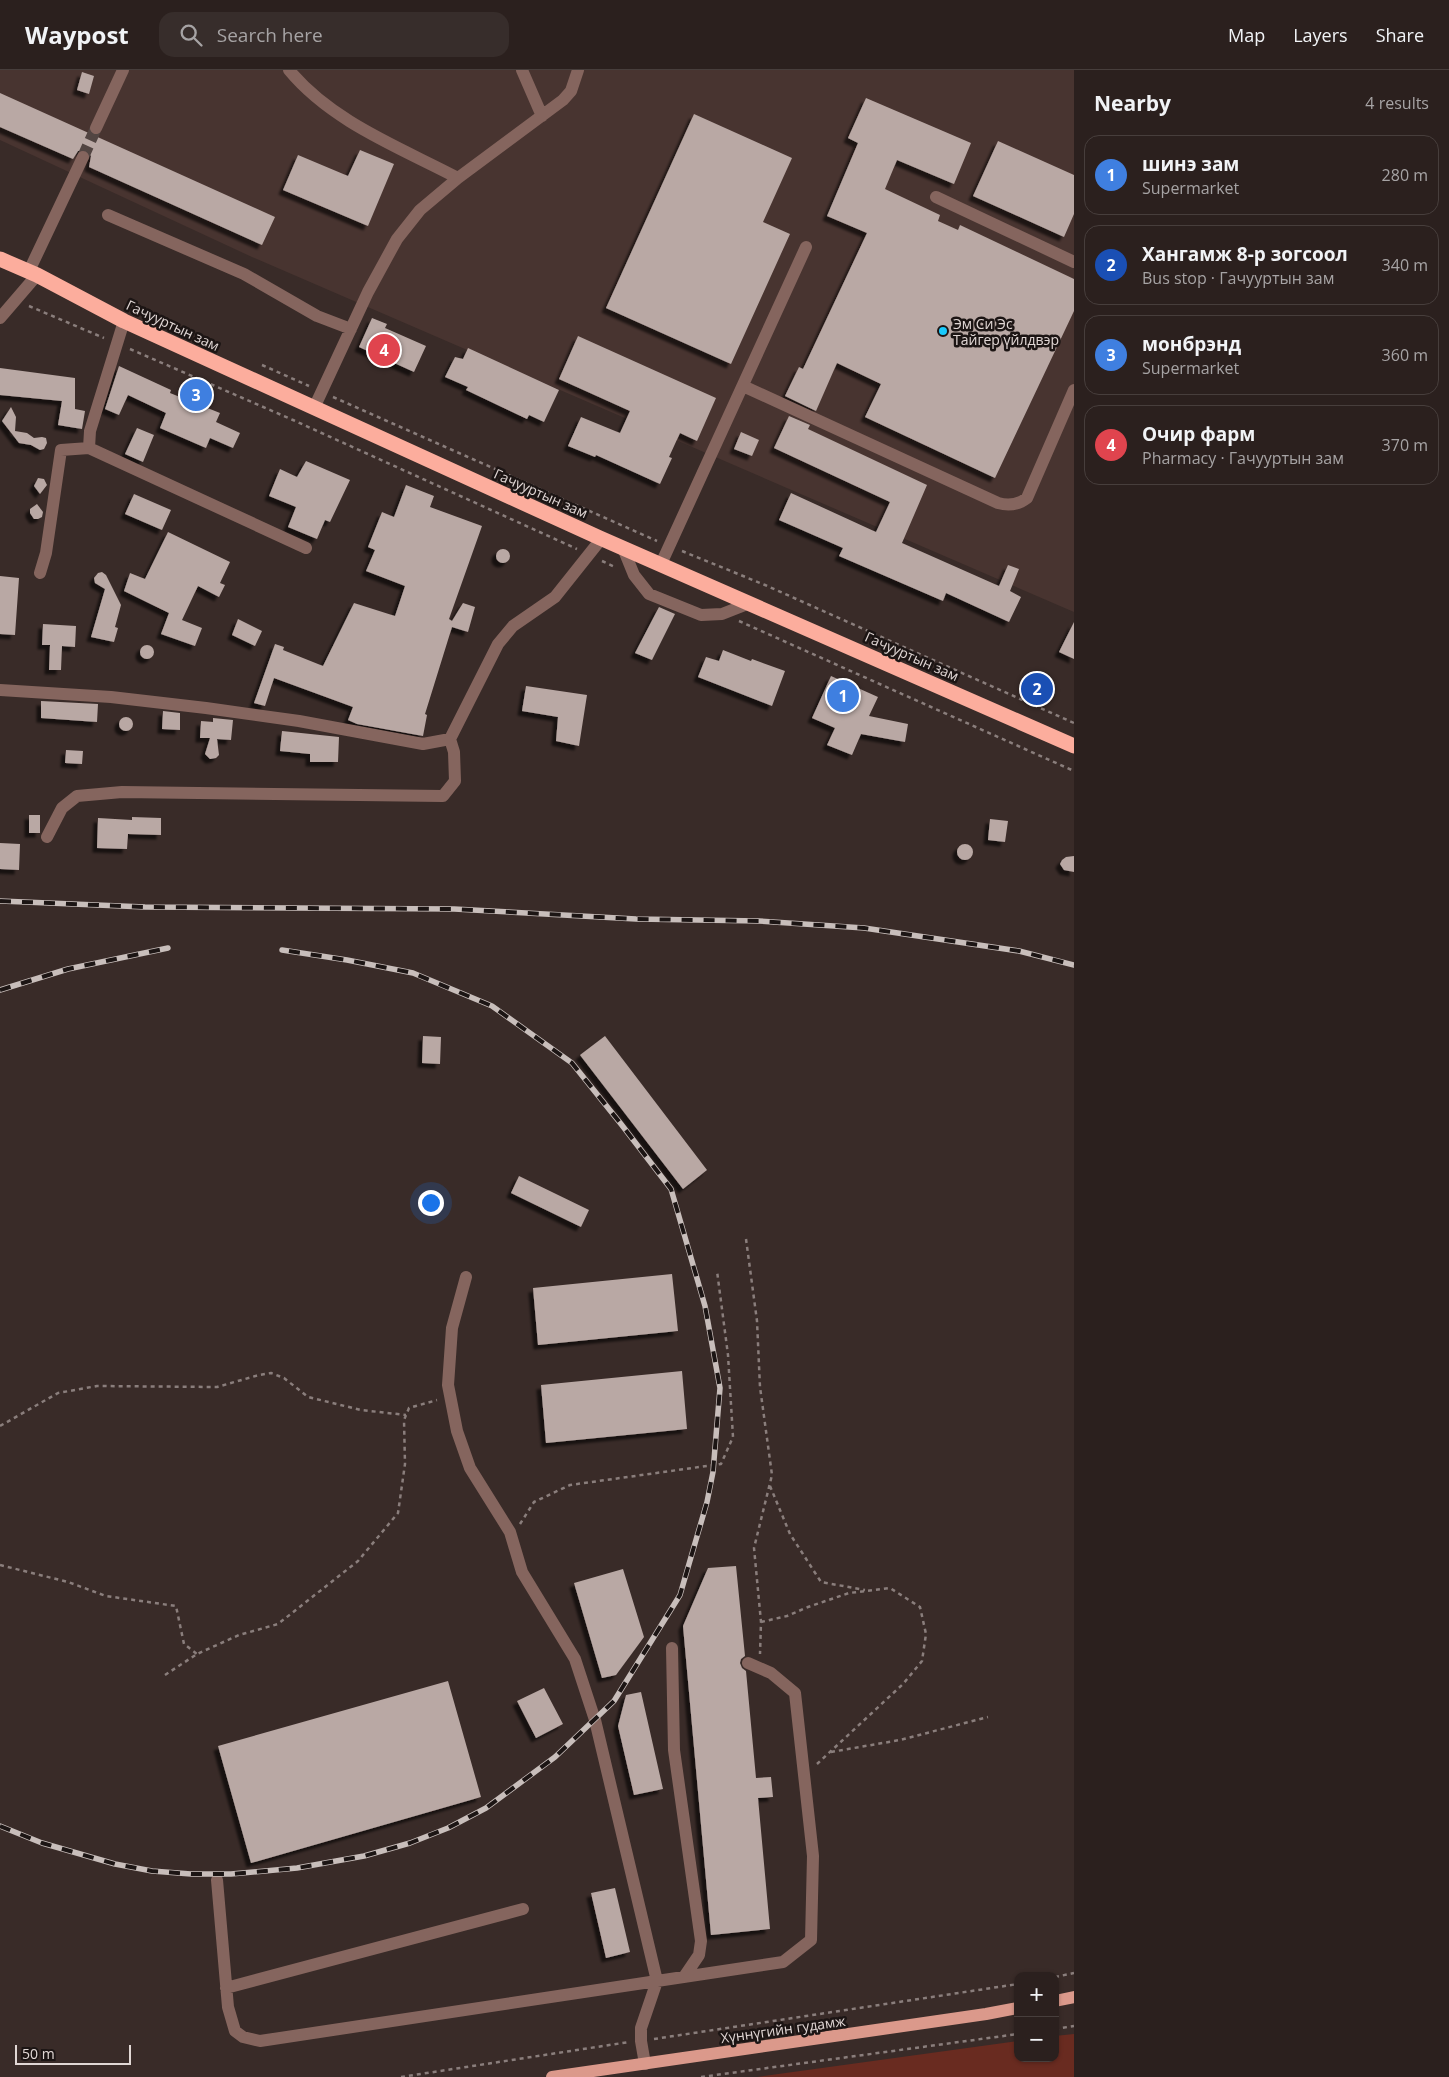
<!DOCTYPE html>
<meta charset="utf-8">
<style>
body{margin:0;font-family:"Open Sans",sans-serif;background:#372d2b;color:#f1f3f6}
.controls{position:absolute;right:15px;bottom:15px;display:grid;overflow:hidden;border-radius:10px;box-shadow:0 1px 4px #0004}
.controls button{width:45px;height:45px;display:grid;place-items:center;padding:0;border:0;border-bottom:1px solid #473e3c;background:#2b201e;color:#f1f3f6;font:25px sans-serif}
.scale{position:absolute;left:15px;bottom:12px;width:116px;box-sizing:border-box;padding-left:5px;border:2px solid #e1d7d5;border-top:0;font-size:14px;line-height:18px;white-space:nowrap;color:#e1d7d5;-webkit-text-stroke:4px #1c1514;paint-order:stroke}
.you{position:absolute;left:430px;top:1132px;width:18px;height:18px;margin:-12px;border:4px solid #fff;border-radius:50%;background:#1a73e8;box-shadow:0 0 0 8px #1a73e833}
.badge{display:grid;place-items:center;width:32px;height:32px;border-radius:50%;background:#1a73e8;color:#fff;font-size:16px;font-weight:700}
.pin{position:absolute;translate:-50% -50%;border:2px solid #fff;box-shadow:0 1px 5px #0006}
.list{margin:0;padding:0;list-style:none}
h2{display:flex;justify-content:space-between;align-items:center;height:65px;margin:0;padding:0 20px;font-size:21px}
h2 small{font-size:16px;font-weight:400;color:#a6a3a4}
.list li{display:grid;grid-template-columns:32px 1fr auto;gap:15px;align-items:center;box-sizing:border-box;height:80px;margin:0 10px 10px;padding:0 10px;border:1px solid #473e3c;border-radius:15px}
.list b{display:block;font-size:19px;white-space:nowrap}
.list p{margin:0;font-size:16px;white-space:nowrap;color:#a6a3a4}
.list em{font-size:16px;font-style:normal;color:#a6a3a4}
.icon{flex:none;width:28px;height:28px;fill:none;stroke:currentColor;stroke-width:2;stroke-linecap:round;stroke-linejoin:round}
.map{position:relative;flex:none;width:1074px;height:2007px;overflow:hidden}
header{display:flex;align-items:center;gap:30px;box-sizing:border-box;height:70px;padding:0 25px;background:#2b201e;border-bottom:1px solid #473e3c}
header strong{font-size:24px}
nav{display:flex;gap:28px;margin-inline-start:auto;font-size:18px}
.search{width:350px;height:45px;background:#372d2b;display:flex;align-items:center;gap:12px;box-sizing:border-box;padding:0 18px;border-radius:15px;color:#a6a3a4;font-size:19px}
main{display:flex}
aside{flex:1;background:#2b201e}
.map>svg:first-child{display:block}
</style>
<header>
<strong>Waypost</strong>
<div class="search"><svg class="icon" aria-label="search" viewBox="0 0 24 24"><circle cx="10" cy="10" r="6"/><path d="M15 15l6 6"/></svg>Search here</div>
<nav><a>Map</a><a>Layers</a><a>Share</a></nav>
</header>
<main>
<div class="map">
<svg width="1074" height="2007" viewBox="0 0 1074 2007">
<defs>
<filter id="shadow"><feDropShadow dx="-4.5" dy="4.5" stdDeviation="1" flood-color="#0009"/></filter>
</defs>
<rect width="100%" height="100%" fill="#392b28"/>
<path fill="#483430" d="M 0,0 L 1074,0 L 1074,542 L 252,187 L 0,70 Z"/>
<path fill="#692b20" d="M 1074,1964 L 1074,2007 L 757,2007 L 1018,1971 L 1018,1988 L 1055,1988 L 1055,1966 Z"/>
<path fill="#b9a8a4" filter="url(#shadow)" d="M 82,2 L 94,6 L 89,24 L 77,20 Z
M 0,23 L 275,147 L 262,175 L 89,97 L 91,86 L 86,80 L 78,81 L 73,89 L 0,57 Z
M 866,28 L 971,73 L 954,114 L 897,90 L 885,119 L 940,145 L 938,151 L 958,160 L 960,155 L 1074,209 L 1074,241 L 995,408 L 865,347 L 881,314 L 837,293 L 816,341 L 785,326 L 799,297 L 803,299 L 867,163 L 827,146 L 858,73 L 848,68 Z
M 694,44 L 792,88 L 763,152 L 790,164 L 731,294 L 606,238 Z
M 998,71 L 1074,105 L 1074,144 L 1064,167 L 973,126 Z
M 360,80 L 394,94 L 368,156 L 283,120 L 298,85 L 348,106 Z
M 372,248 L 387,254 L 385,258 L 426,276 L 414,302 L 359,277 Z
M 578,266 L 716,328 L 697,371 L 680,363 L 669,387 L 672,388 L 660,414 L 596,385 L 595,387 L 568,376 L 581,347 L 620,363 L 630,341 L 559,309 Z
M 468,278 L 559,320 L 544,352 L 529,345 L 527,349 L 466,320 L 468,317 L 445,307 L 455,287 L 463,289 Z
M 119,296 L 171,320 L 170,323 L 220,343 L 216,352 L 240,363 L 233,378 L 210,368 L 206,378 L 160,358 L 166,343 L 128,325 L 119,345 L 105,339 Z
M 0,298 L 75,308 L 75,339 L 85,341 L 82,359 L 58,355 L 62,331 L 0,325 Z
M 11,337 L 16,347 L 15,361 L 27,363 L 34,368 L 42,367 L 46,368 L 47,373 L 44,379 L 40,380 L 31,375 L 19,373 L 2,351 Z
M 789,346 L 810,355 L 808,359 L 927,415 L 902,473 L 999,516 L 1008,495 L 1019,499 L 1010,521 L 1021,527 L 1009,552 L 946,523 L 943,531 L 839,486 L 843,478 L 779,450 L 791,423 L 876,462 L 890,432 L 774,378 Z
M 137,358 L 154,365 L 143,392 L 125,384 Z
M 741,362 L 759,370 L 752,386 L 734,379 Z
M 306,391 L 350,410 L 330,452 L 325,450 L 317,469 L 288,457 L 296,437 L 269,426 L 280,399 L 297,407 Z
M 38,408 L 44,409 L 47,415 L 40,424 L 34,416 Z
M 406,415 L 434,426 L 430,437 L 482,456 L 449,549 L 452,551 L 463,533 L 475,537 L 468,562 L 452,557 L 425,644 L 427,645 L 423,666 L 357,654 L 348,650 L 353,637 L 274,608 L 265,636 L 254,633 L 275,574 L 284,577 L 283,580 L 323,596 L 354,533 L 395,546 L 405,516 L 366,501 L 375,480 L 368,477 L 382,442 L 394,447 Z
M 134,424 L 171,440 L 162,460 L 125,444 Z
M 37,434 L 43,442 L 42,447 L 38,449 L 34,449 L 30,443 L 30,439 Z
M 168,462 L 230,492 L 220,513 L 225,515 L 219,527 L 198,516 L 182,550 L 202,558 L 195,576 L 161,564 L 169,543 L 124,521 L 130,503 L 145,509 Z
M496 486a7 7 0 1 1 14 0a7 7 0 1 1-14 0Z
M 102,502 L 106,505 L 121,535 L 115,557 L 118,558 L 114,572 L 91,567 L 105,519 L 95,513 L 94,508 L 98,503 Z
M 0,506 L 19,508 L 15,565 L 0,564 Z
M 659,537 L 675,544 L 652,590 L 635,583 Z
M 238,549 L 262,561 L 255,576 L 232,565 Z
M 1074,552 L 1074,589 L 1059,582 Z
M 43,554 L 76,556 L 75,577 L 62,576 L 61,600 L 49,600 L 50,575 L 42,575 Z
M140 582a7 7 0 1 1 14 0a7 7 0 1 1-14 0Z
M 723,580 L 751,591 L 752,589 L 785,601 L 772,636 L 698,607 L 706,587 L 719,591 Z
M 831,606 L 878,627 L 869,646 L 908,654 L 905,672 L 861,664 L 852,685 L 827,675 L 835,658 L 812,648 Z
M 526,616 L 587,625 L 579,676 L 556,671 L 558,647 L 522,641 Z
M 41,631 L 98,634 L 97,652 L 41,648 Z
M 163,641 L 180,643 L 180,660 L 162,659 Z
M119 654a7 7 0 1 1 14 0a7 7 0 1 1-14 0Z
M 213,648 L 233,650 L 231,670 L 217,669 L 219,685 L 216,688 L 210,689 L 205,684 L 210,668 L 200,668 L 201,651 L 213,652 Z
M 282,661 L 339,667 L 338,692 L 310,692 L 310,684 L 280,681 Z
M 66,680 L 83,681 L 82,694 L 65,693 Z
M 29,745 L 40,745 L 40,763 L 29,763 Z
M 132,747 L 161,748 L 161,765 L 128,764 L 127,779 L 97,778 L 98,748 L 132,750 Z
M 990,749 L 1008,751 L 1005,772 L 988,770 Z
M 0,773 L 20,774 L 19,800 L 0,799 Z
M957 782a8 8 0 1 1 16 0a8 8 0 1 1-16 0Z
M 1074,786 L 1074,802 L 1064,800 L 1060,794 L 1062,790 L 1066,787 Z
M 423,966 L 441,967 L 440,994 L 422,993 Z
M 605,966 L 707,1100 L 683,1119 L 580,985 Z
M 519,1106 L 589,1140 L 581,1157 L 511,1123 Z
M 672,1204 L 678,1261 L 538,1275 L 533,1218 Z
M 682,1301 L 687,1359 L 546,1373 L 541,1315 Z
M 736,1496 L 745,1586 L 741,1589 L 740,1593 L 742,1598 L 746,1601 L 756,1708 L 771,1707 L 773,1727 L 758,1728 L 770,1859 L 711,1865 L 683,1556 L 708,1498 Z
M 623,1499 L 644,1567 L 616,1605 L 602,1608 L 574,1513 Z
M 448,1611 L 481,1727 L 251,1793 L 218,1676 Z
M 544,1618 L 563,1654 L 536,1668 L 517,1631 Z
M 641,1622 L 663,1719 L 634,1725 L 618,1656 L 626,1625 Z
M 615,1818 L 630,1882 L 606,1888 L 591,1823 Z"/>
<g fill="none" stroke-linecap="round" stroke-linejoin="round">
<path stroke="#524542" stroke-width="12" stroke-dasharray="12 6" stroke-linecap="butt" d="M 83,87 L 96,58"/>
<path stroke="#8a7e7c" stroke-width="2.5" stroke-dasharray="4 4" stroke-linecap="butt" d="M 29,236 L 104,268
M 130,279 L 293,350 L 577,479
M 262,295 L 309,316
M 333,327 L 657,471
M 682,481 L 765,515 L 1074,653
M 602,491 L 615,497
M 739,551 L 1074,701
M 746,1169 L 757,1251 L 760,1317 L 772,1405 L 754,1478 L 761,1552 L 760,1584
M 0,1356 L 58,1323 L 97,1316 L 217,1317 L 259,1305 L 271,1303 L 284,1308 L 308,1327 L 361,1340 L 406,1345
M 770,1416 L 790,1464 L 821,1512 L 865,1520
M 520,1454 L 534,1432 L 570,1415 L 721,1394 L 733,1367 L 728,1285 L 717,1201
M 0,1495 L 68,1512 L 106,1526 L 176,1536 L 184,1574 L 197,1584
M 761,1552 L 787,1546 L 808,1537 L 849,1523 L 890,1518 L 920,1537 L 926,1564 L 922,1591 L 903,1614 L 817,1694
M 165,1605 L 197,1584 L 239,1565 L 278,1554 L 358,1491 L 398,1443 L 405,1394 L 404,1350 L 409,1338 L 437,1330
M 831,1682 L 900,1670 L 988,1647
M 1055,1907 L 1074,1903
M 1055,1959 L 1074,1956
M 654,1969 L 1018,1914
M 401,2007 L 629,1972
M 701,2007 L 1018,1964"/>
<path stroke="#85655e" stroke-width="12" d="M 289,0 C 332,52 399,77 458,108
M 522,0 L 542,46
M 96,58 L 123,0
M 936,127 L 1074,192
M 108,145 L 244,204 L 317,246 L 351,259
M 29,201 L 83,87
M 0,248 L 37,205
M 124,251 L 90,361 L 89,378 L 306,478
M 743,316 L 998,433 C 1009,436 1018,435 1027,428 L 1074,320
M 314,338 L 368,222 L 397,169 L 420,140 L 458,108 L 563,30 L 571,21 L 578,0
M 623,478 L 634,505 L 649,524 L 701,545 L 722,544 L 750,533
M 661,494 L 806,177
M 40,503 L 46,483 L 61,380 L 89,378
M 0,620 L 111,627 L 206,638 L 299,651 L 423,674 L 450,669
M 47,767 L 62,738 L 77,726 L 122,722 L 443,726 L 455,711 L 454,682 L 450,669 L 498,574 L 513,556 L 555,527 L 598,473 L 600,468
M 672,1578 L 674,1680 L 701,1871 L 699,1885 L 684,1907
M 217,1810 L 228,1937 L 235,1961 L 243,1967 L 260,1971 L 657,1911 L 595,1650 L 575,1589 L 522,1502 L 510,1462 L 470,1398 L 457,1361 L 448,1315 L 452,1258 L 466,1207
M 226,1918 L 523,1839
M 645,1994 L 641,1971 L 641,1958 L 657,1911 L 783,1892 L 811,1870 L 813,1786 L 795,1623 L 771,1603 L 748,1593"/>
<path stroke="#db998b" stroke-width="12" d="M 1055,1931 L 1074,1927
M 552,2007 L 986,1944 L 1018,1938"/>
<path stroke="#fcad9d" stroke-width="15" d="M 0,189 L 37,205 L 124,251 L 600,468 L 1074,676"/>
<defs>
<path id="rail" d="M 0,831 L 145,837 L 454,839 L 636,849 L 759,851 L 864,858 L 1019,881 L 1074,895
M 0,920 L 68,899 L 168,878
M 0,1756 L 42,1773 L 115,1794 L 152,1801 L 191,1804 L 231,1804 L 297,1798 L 364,1786 L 410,1773 L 448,1758 L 486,1738 L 555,1687 L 614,1631 L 680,1525 L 707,1432 L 713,1402 L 720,1318 L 705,1236 L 671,1119 L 621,1054 L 572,993 L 492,936 L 413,903 L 347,890 L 282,880"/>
</defs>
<use href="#rail" stroke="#c8bebb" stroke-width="5.5"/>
<use href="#rail" stroke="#1c1514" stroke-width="4" stroke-dasharray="11" stroke-linecap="butt"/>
</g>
<circle fill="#1acafc" stroke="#1c1514" stroke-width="2" cx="943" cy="261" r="5"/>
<g text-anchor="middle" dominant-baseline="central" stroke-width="5" stroke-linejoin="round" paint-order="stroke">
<g font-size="14" fill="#e1d7d5" stroke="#1c1514" text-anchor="start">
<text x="953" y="253">Эм Си Эс<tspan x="953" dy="16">Тайгер үйлдвэр</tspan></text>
</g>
<g font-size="14" fill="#e1d7d5" stroke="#1c1514">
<text transform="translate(173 255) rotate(25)">Гачууртын зам</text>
<text transform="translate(541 423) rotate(24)">Гачууртын зам</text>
<text transform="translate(912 586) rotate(24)">Гачууртын зам</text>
<text transform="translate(783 1959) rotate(-8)">Хүннүгийн гудамж</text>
</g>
</g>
</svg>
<div class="controls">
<button>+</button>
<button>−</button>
</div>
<div class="scale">50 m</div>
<div class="you"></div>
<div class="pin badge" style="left:843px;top:626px;background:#3f7fe0">1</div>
<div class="pin badge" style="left:1037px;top:619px;background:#1a4fb4">2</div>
<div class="pin badge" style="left:196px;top:325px;background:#3f7fe0">3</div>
<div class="pin badge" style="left:384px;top:280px;background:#e0444e">4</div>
</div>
<aside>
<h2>Nearby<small>4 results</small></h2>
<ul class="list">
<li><span class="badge" style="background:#3f7fe0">1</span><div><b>шинэ зам</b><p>Supermarket</p></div><em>280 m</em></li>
<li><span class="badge" style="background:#1a4fb4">2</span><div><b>Хангамж 8-р зогсоол</b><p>Bus stop · Гачууртын зам</p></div><em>340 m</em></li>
<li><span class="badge" style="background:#3f7fe0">3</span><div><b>монбрэнд</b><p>Supermarket</p></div><em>360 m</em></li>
<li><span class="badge" style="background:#e0444e">4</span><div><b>Очир фарм</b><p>Pharmacy · Гачууртын зам</p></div><em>370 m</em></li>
</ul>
</aside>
</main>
